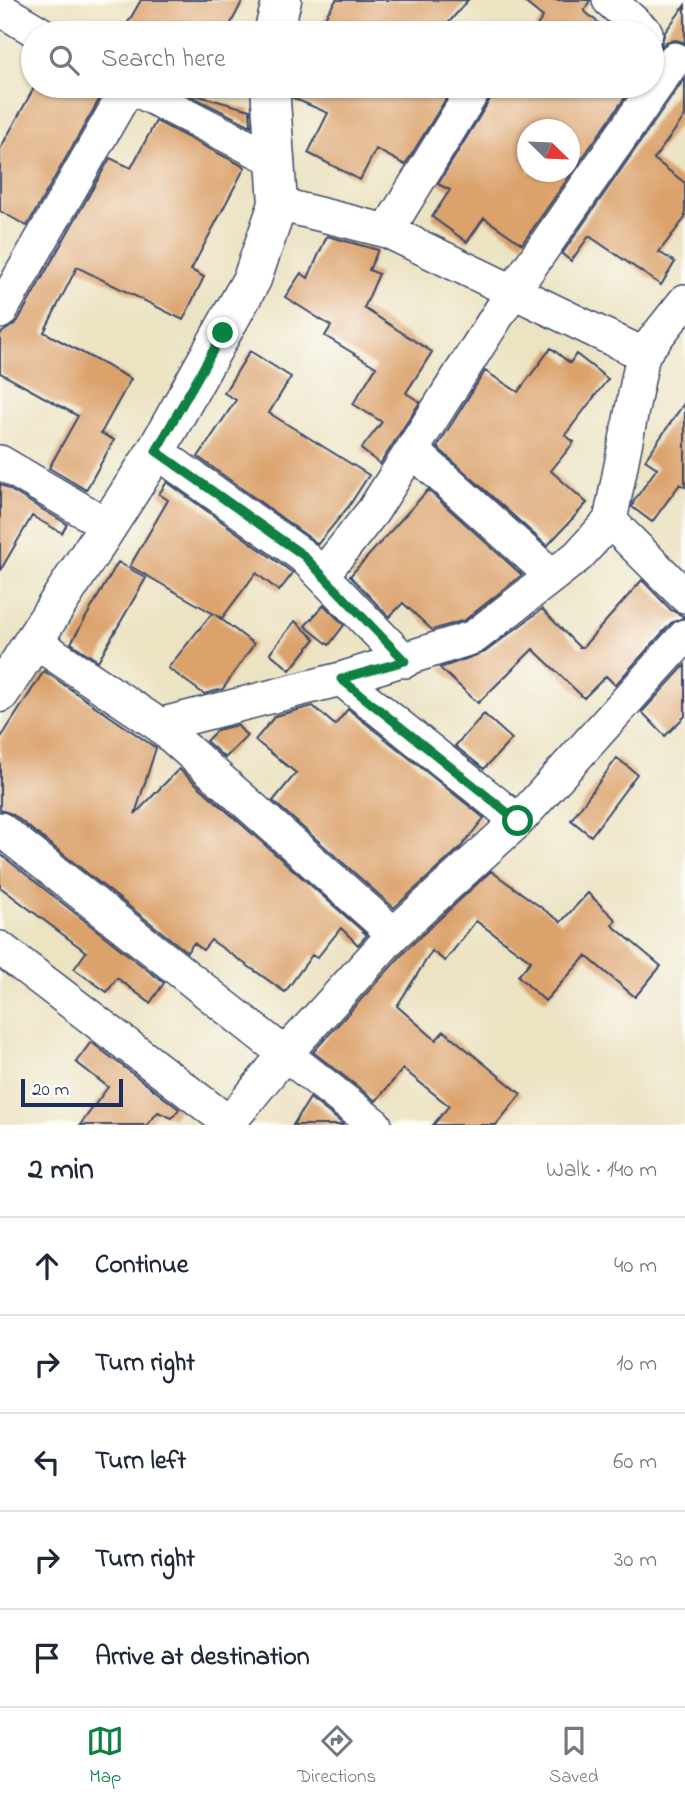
<!DOCTYPE html>
<meta charset="utf-8">
<style>
body{margin:0;font-family:"Indie Flower",sans-serif;background:#f6f6f7;color:#1f2937}
.compass{position:absolute;left:517px;top:119px;width:63px;height:63px;border-radius:50%;background:#fff;box-shadow:0 2px 5px #0004;rotate:113deg}
.scale{position:absolute;left:21px;bottom:18px;width:102px;box-sizing:border-box;padding-left:7px;border:4px solid #1b2f5e;border-top:0;font-size:19px;line-height:24px;white-space:nowrap;color:#1b2f5e;-webkit-text-stroke:5px #fdfcf7;paint-order:stroke}
.stop{position:absolute;width:21px;height:21px;margin:-16px;border:5px solid #0b8043;border-radius:50%;background:#fff}
.stop.end{background:#0b8043;border-color:#fff;box-shadow:0 2px 7px #0008}
.list{margin:0;padding:0;list-style:none}
h2{display:flex;justify-content:space-between;align-items:center;height:91px;margin:0;padding:0 28px;font-size:30px}
h2 small{font-size:23px;font-weight:400;color:#747a83}
.list li{display:grid;grid-template-columns:46px 1fr auto;gap:21px;align-items:center;box-sizing:border-box;height:98px;padding:0 28px;border-top:2px solid #e0e1e3}
.list b{display:block;font-size:26px;white-space:nowrap}
.list em{font-size:23px;font-style:normal;color:#747a83}
.icon{flex:none;width:38px;height:38px;fill:none;stroke:currentColor;stroke-width:2;stroke-linecap:round;stroke-linejoin:round}
.map{position:relative;flex:none;width:685px;height:1125px;overflow:hidden}
.search{position:absolute;background:#fff;box-shadow:0 2px 5px #0004;left:21px;right:21px;top:21px;height:77px;display:flex;align-items:center;gap:18px;box-sizing:border-box;padding:0 24px;border-radius:38px;color:#747a83;font-size:26px}
.sheet{height:581px;background:#fff}
nav{display:flex;justify-content:space-around;align-items:center;box-sizing:border-box;height:98px;border-top:2px solid #e0e1e3;background:#fff;font-size:19px;color:#747a83}
nav a{display:grid;justify-items:center;gap:4px}
nav .on{color:#0b8043}
.map>svg:first-child{display:block}
</style>
<div class="map">
<svg width="685" height="1125" viewBox="0 0 685 1125">
<rect width="100%" height="100%" fill="#fdfcf7"/>
<filter id="ink" filterUnits="userSpaceOnUse"><feTurbulence type="fractalNoise" baseFrequency=".0143" numOctaves="2"/><feDisplacementMap in="SourceGraphic" scale="14" xChannelSelector="R" yChannelSelector="G"/><feConvolveMatrix kernelMatrix="1 2 1 2 8 2 1 2 1" color-interpolation-filters="sRGB"/></filter>
<filter id="wash" filterUnits="userSpaceOnUse"><feTurbulence type="fractalNoise" baseFrequency=".00686" numOctaves="4" result="noise"/><feDisplacementMap in="SourceGraphic" scale="28" xChannelSelector="R" yChannelSelector="G"/><feGaussianBlur stdDeviation="1.57" result="paint"/><feColorMatrix in="noise" values="0 0 0 0 0 0 0 0 0 0 0 0 0 0 0 0 0 1.4 0 .05"/><feComposite in="paint" operator="in"/></filter>
<g filter="url(#wash)">
<rect width="100%" height="100%" fill="#ece3c3"/>
<g id="blocks">
<path fill="#dba26c" fill-rule="evenodd" d="M 141,0 L 243,0 L 226,33 L 122,33 Z
M 336,0 L 468,0 L 440,33 L 315,33 Z
M 522,0 L 590,0 L 584,11 L 611,33 L 532,33 L 543,17 Z
M 685,5 L 685,43 L 676,40 L 666,42 L 652,59 L 652,51 L 661,45 L 665,32 Z
M 685,78 L 685,116 L 654,159 L 685,183 L 685,218 L 659,252 L 675,262 L 661,285 L 589,236 L 571,261 L 562,254 Z
M 35,86 L 107,86 L 27,226 L 0,211 L 0,149 Z
M 292,86 L 454,86 L 405,165 L 376,149 L 360,180 L 308,153 L 328,113 L 293,98 Z
M 495,86 L 633,86 L 522,244 L 484,218 L 467,242 L 432,217 L 450,190 L 438,184 L 492,96 ZM 528,130 L 570,130 L 570,172 L 528,172 Z
M 181,91 L 250,110 L 251,126 Z
M 156,121 L 245,167 L 191,270 L 204,277 L 183,320 L 77,267 L 44,332 L 131,379 L 101,433 L 114,440 L 86,490 L 49,468 L 78,416 L 0,373 L 0,334 L 17,322 L 110,158 L 131,168 Z
M 327,236 L 378,250 L 369,270 L 379,274 L 364,308 L 432,352 L 406,393 L 420,402 L 380,464 L 361,449 L 382,422 L 353,404 L 376,367 L 325,336 L 331,326 L 285,297 L 301,273 L 308,278 Z
M 551,348 L 570,363 L 576,354 L 608,379 L 565,435 L 574,442 L 551,471 L 587,503 L 547,546 L 437,447 L 485,371 L 518,392 Z
M 250,351 L 291,377 L 269,413 L 369,475 L 349,506 L 318,544 L 198,457 L 236,400 L 224,393 Z
M 685,402 L 685,487 L 680,484 L 652,522 L 632,507 L 634,501 L 657,468 L 645,460 Z
M 167,482 L 293,573 L 279,591 L 256,573 L 222,618 L 213,613 L 254,644 L 223,689 L 204,694 L 168,668 L 212,613 L 130,566 L 168,500 L 159,494 Z
M 0,484 L 67,524 L 62,533 L 32,516 L 0,571 Z
M 428,490 L 522,575 L 465,620 L 432,630 L 403,603 L 389,617 L 350,576 Z
M 118,562 L 146,578 L 98,661 L 71,643 Z
M 642,580 L 671,610 L 685,617 L 671,623 L 615,685 L 606,676 L 584,698 L 533,649 L 478,703 L 440,668 L 485,652 L 542,609 L 579,647 L 583,647 Z
M 324,605 L 344,625 L 329,645 L 305,626 Z
M 295,621 L 315,639 L 290,670 L 270,653 Z
M 685,665 L 685,716 L 665,736 L 642,712 Z
M 44,671 L 156,748 L 135,814 L 179,769 L 367,935 L 358,945 L 341,928 L 317,958 L 312,955 L 285,992 L 211,940 L 203,950 L 194,943 L 187,952 L 12,814 L 0,810 L 0,739 Z
M 313,706 L 335,725 L 348,709 L 484,818 L 460,848 L 394,908 L 273,801 L 296,773 L 255,740 L 275,716 Z
M 484,714 L 512,739 L 484,769 L 455,746 Z
M 237,725 L 247,736 L 225,758 L 206,741 L 217,730 Z
M 617,758 L 637,774 L 591,836 L 571,820 Z
M 0,854 L 164,983 L 150,1003 L 117,978 L 107,992 L 74,969 L 86,952 L 0,887 Z
M 491,871 L 561,922 L 588,893 L 616,920 L 612,925 L 661,966 L 635,997 L 586,956 L 545,1001 L 518,976 L 531,961 L 476,921 L 445,961 L 432,951 L 397,1006 L 436,1040 L 444,1031 L 521,1094 L 496,1125 L 433,1125 L 449,1106 L 403,1069 L 376,1101 L 313,1052 L 408,948 Z
M 91,1042 L 179,1109 L 172,1118 L 158,1112 L 147,1125 L 80,1125 L 108,1087 L 76,1062 Z
M 310,1098 L 343,1124 L 343,1125 L 293,1125 Z"/>
</g>
</g>
<g filter="url(#ink)">
<use href="#blocks" fill-opacity="0" stroke="#3a4a6d" stroke-width="2"/>
<g fill="none" stroke-linecap="round" stroke-linejoin="round">
<defs>
<path id="minor" d="M 609,0 L 646,33
M 0,9 L 40,33
M 278,204 L 387,231 L 643,354
M 387,231 L 476,86
M 0,312 L 129,86 L 277,161
M 156,451 L 303,556 L 405,661
M 413,451 L 551,575
M 0,462 L 109,526
M 610,521 L 685,596
M 323,574 L 373,511 L 513,291 L 675,59
M 34,641 L 159,725 L 341,679 L 474,637 L 578,556 L 610,521 L 643,354 L 685,301
M 341,679 L 518,821
M 159,725 L 394,934
M 0,829 L 375,1125
M 0,948 L 232,1125
M 229,1123 L 284,1055 L 394,934 L 518,821 L 685,636"/>
<path id="tertiary" d="M 273,33 L 282,0
M 0,693 L 156,451 L 252,279 L 278,204 L 270,86"/>
</defs>
<use href="#minor" stroke="#3a4a6d" stroke-width="36"/>
<use href="#tertiary" stroke="#3a4a6d" stroke-width="41"/>
<use href="#minor" stroke="#fff" stroke-width="33"/>
<use href="#tertiary" stroke="#fff" stroke-width="38"/>
</g>
</g>
<g fill="none" stroke-linecap="round" stroke-linejoin="round" filter="url(#ink)">
<path stroke="#0b8043" stroke-width="9" d="M 223,333 L 156,451 L 303,555 L 405,661 L 341,679 L 518,821"/>
</g>
</svg>
<svg class="compass" viewBox="-18 -18 36 36"><path d="M0-13l5 13h-10z" fill="#e53935"/><path d="M0 13l5-13h-10z" fill="#747a83"/></svg>
<div class="scale">20 m</div>
<div class="stop" style="left:518px;top:821px"></div>
<div class="stop end" style="left:223px;top:333px"></div>
<div class="search"><svg class="icon" aria-label="search" viewBox="0 0 24 24"><circle cx="10" cy="10" r="6"/><path d="M15 15l6 6"/></svg>Search here</div>
</div>
<section class="sheet">
<h2>2 min<small>Walk · 140 m</small></h2>
<ul class="list">
<li><svg class="icon" aria-label="ahead" viewBox="0 0 24 24"><path d="M12 20V5M6 11l6-6 6 6"/></svg><div><b>Continue</b></div><em>40 m</em></li>
<li><svg class="icon" aria-label="right" viewBox="0 0 24 24"><path d="M7 20v-9h11M14 6l5 5-5 5"/></svg><div><b>Turn right</b></div><em>10 m</em></li>
<li><svg class="icon" aria-label="left" viewBox="0 0 24 24"><path d="M17 20v-9H6M10 6l-5 5 5 5"/></svg><div><b>Turn left</b></div><em>60 m</em></li>
<li><svg class="icon" aria-label="right" viewBox="0 0 24 24"><path d="M7 20v-9h11M14 6l5 5-5 5"/></svg><div><b>Turn right</b></div><em>30 m</em></li>
<li><svg class="icon" aria-label="arrive" viewBox="0 0 24 24"><path d="M6 21V4h12l-3 4 3 4H6"/></svg><div><b>Arrive at destination</b></div></li>
</ul>
</section>
<nav>
<a class="on"><svg class="icon" aria-label="map" viewBox="0 0 24 24"><path d="M3 6l6-2 6 2 6-2v14l-6 2-6-2-6 2zM9 4v14M15 6v14"/></svg>Map</a>
<a><svg class="icon" aria-label="directions" viewBox="0 0 24 24"><path d="M12 3l9 9-9 9-9-9zM9 14v-3h6M13 9l2 2-2 2"/></svg>Directions</a>
<a><svg class="icon" aria-label="saved" viewBox="0 0 24 24"><path d="M7 4h10v16l-5-4-5 4z"/></svg>Saved</a>
</nav>
